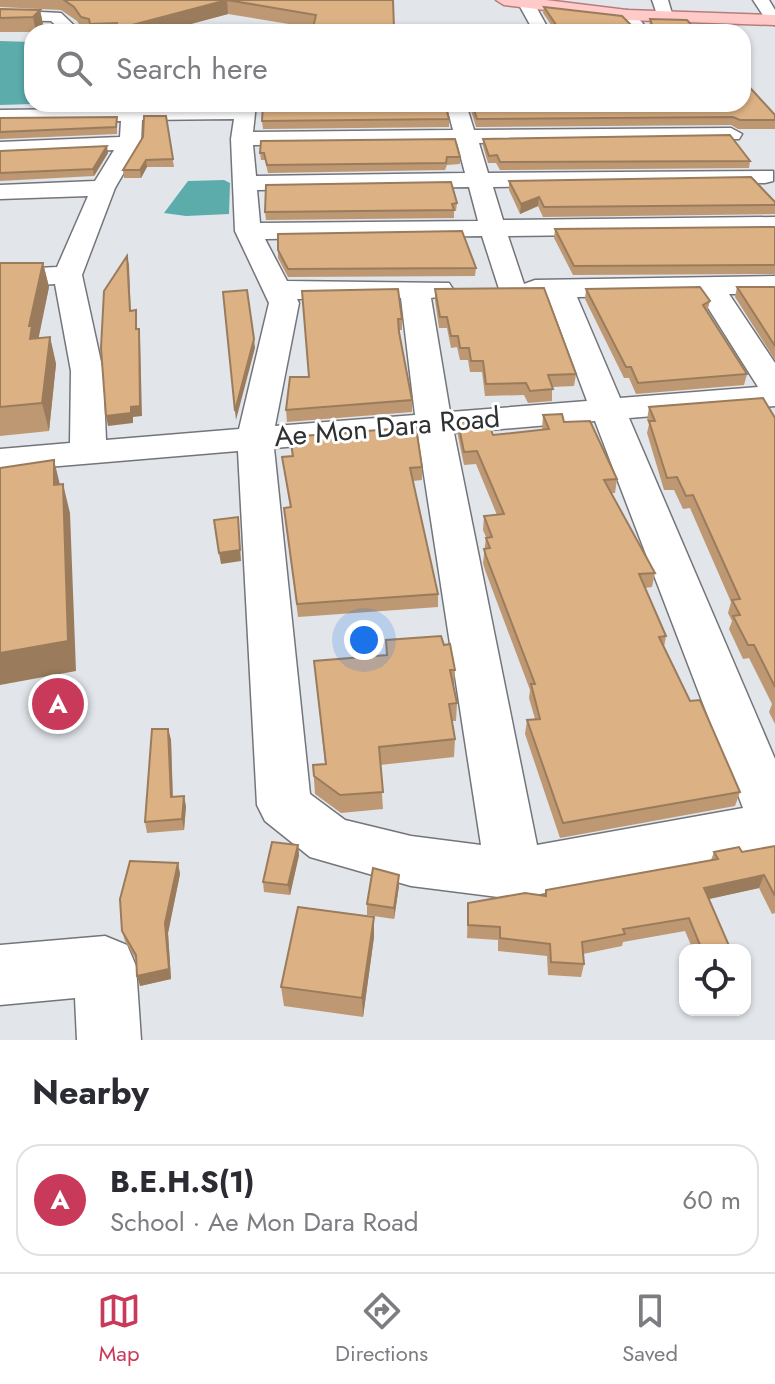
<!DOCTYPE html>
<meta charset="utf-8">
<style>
body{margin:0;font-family:Jost,sans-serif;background:#f2f2f3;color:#2b2b33}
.controls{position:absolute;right:24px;bottom:24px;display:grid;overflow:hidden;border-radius:16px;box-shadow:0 2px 6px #0004}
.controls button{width:72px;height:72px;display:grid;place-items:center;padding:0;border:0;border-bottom:2px solid #e1e1e2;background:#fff;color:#2b2b33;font:40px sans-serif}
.you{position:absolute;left:364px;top:640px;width:28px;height:28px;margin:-20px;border:6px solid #fff;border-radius:50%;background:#1a73e8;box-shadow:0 0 0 12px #1a73e833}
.badge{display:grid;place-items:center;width:52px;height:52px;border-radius:50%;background:#c93a5a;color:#fff;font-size:26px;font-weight:700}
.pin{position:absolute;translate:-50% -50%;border:4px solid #fff;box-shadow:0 2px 8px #0006}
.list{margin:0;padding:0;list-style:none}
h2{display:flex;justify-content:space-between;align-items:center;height:104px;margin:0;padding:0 32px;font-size:34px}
h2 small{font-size:26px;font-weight:400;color:#7c7c81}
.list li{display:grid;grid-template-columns:52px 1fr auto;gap:24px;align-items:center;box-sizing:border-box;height:112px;margin:0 16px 16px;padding:0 16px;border:2px solid #e1e1e2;border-radius:24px}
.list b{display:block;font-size:30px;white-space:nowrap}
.list p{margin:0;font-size:26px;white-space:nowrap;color:#7c7c81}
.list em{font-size:26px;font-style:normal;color:#7c7c81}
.icon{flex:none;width:44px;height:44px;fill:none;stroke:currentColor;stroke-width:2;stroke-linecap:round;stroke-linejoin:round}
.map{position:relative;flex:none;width:775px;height:1040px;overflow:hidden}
.search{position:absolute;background:#fff;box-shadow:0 2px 6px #0004;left:24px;right:24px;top:24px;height:88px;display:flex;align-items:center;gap:20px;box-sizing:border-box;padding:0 28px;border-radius:24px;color:#7c7c81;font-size:30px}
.sheet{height:232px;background:#fff}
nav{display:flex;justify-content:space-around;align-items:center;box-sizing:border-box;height:112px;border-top:2px solid #e1e1e2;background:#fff;font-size:22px;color:#7c7c81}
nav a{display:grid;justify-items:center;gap:4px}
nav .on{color:#c93a5a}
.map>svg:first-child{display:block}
</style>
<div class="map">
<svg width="775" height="1040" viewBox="0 0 775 1040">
<rect width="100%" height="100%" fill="#e2e5ea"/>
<path fill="#5cacac" d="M 0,41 L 32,42 L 32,104 L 0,105 Z
M 224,180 L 230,183 L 229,214 L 186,216 L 164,213 L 188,181 Z"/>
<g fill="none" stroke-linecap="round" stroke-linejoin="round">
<defs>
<path id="minor" d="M 520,0 L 536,0 L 534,3 L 550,32 L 534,32 L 518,3 Z
M 652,0 L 668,0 L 673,17 L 671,20 L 659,20 Z
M 753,0 L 769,0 L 775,10 L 775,25 L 768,23 Z
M 0,10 L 61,13 L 81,32 L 63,32 L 51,21 L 0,20 Z
M 627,10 L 633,12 L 650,32 L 633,32 L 619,15 Z
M 236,104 L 256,104 L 253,132 L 453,130 L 446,104 L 466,104 L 474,130 L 731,128 L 742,134 L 739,139 L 479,143 L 488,173 L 773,171 L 773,181 L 765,183 L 493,187 L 503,220 L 775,217 L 775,233 L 508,236 L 524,284 L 535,280 L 775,276 L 775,294 L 729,294 L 775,363 L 775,406 L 629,418 L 775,759 L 775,849 L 514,899 L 411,886 L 310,857 L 265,821 L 257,805 L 238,451 L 0,471 L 0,449 L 70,443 L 71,371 L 55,284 L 0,288 L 0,270 L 57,267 L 88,196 L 0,199 L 0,185 L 95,181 L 114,150 L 0,156 L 0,142 L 120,137 L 121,121 L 0,122 L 0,110 L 236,107 ZM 234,119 L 231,139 L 235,231 L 269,303 L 239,429 L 106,440 L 103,371 L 82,275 L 115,188 L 141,143 L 142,120 ZM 457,143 L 465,173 L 256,176 L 253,145 ZM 469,187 L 478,221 L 260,223 L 257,190 ZM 482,236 L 501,295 C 513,298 534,298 548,297 L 587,401 L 450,412 L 431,298 L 449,295 L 453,289 L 449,283 L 287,281 L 265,239 ZM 700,295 L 758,387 L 620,398 L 577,297 ZM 401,298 L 415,415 L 275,426 L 299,303 L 297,299 ZM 595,421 L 743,808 L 537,845 L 454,433 ZM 418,436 L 481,845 L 411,836 L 345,820 L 310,794 L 274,448 Z
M 105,936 L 127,945 L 136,966 L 141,1040 L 77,1040 L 75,998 L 0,1005 L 0,945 Z"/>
<path id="major" d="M 496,0 L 546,0 L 627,10 L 775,15 L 775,25 L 627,20 L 504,5 Z"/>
</defs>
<use href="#minor" stroke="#73757a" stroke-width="3"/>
<use href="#major" stroke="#b67d7c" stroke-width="3"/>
<use href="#minor" fill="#fff" fill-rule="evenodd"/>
<use href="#major" fill="#ffcac8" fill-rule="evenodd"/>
</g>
<path fill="#bd9872" d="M 0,0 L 393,0 L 313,28 L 228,14 L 161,32 L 84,32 L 77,21 L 61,10 L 0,7 Z
M 544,7 L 634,28 L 649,27 L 650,19 L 698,32 L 556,32 L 543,13 Z
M 0,9 L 40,10 L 43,24 L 36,32 L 0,32 Z
M 124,104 L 163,104 L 164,105 L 124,105 Z
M 469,104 L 743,104 L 775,115 L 775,129 L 738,129 L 731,125 L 476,127 Z
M 166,116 L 174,167 L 147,167 L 141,178 L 124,178 L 123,170 Z
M 117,117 L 117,134 L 0,139 L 0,118 Z
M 449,119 L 449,127 L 263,129 L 262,121 Z
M 483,139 L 750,161 L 749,168 L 500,170 L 496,163 L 488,163 L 483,146 Z
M 0,151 L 108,153 L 94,176 L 0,181 Z
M 260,153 L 460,157 L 460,164 L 447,165 L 445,170 L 268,173 L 265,160 L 261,160 Z
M 509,181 L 775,202 L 775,214 L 543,217 L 538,206 L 520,214 L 509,190 Z
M 457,203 L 456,211 L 454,211 L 454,218 L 266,220 L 265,212 Z
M 775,227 L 775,274 L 573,275 L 554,238 L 555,229 Z
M 278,250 L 476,268 L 475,276 L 288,277 L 278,258 Z
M 0,263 L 43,263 L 49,287 L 38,338 L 50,337 L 56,364 L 49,431 L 0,436 Z
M 737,287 L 775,287 L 775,360 L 735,297 Z
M 435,289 L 576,374 L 574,386 L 552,387 L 552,401 L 528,403 L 524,395 L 485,396 L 482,372 L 470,372 L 468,360 L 460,360 L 457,347 L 451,348 L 447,328 L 439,328 L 435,300 Z
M 586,289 L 710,301 L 707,312 L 747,374 L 744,385 L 636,394 L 629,378 L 624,378 L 585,299 Z
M 302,291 L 402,319 L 402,330 L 398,330 L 412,400 L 412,412 L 287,422 L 286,410 L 309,377 Z
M 649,407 L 775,418 L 775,724 L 769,712 L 772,704 L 749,658 L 743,659 L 729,629 L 732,621 L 728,613 L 731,602 L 690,508 L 683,509 L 674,490 L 664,490 L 647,433 L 649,424 L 647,420 Z
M 543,415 L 564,422 L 617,479 L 615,493 L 611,493 L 655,573 L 652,587 L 645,588 L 666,636 L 664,647 L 690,701 L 740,792 L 735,806 L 560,838 L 525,734 L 527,720 L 535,719 L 529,698 L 530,690 L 485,570 L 483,563 L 486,537 L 483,530 L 484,516 L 497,515 L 476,464 L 464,465 L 458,436 L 458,422 L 493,435 L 542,430 Z
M 290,437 L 422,467 L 422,480 L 413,481 L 438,594 L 438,607 L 298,617 L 284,508 L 290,507 L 282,457 L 292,456 Z
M 386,640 L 455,670 L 454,687 L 457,703 L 456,721 L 452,721 L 455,739 L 454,757 L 380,765 L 383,809 L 341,813 L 315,794 L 313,765 L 325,764 L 314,661 L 386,656 Z
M 168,729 L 171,740 L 173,797 L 186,806 L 184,830 L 147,833 L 145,822 Z
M 298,845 L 299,855 L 290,895 L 264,892 L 263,882 Z
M 775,846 L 775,913 L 772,914 L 759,888 L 709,899 L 730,948 L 729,950 L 693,950 L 685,931 L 623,942 L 622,946 L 583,954 L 584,964 L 581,977 L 548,975 L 547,956 L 498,951 L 498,940 L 467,938 L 468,903 L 545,896 L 546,890 L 711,860 L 714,852 L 742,852 Z
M 178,863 L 180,874 L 168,933 L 171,979 L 140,986 L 136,960 L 125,941 L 122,931 Z
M 399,886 L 394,919 L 367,915 L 367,904 Z
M 374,937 L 363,1017 L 284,1006 L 281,987 Z"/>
<path fill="#9a7c5c" d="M 227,0 L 228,14 L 161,32 L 118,32 L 117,29 Z
M 40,10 L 43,24 L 36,32 L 33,17 Z
M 107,146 L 108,153 L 94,176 L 93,169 Z
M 146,160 L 147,167 L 141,178 L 140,170 Z
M 539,197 L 538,206 L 520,214 L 521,204 Z
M 127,256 L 129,265 L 131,320 L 130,311 Z
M 43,263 L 49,287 L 37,346 L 30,339 L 29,326 Z
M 139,329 L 140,338 L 142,416 L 133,417 L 133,423 L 108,426 L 106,416 L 131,407 Z
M 50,337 L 56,364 L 49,431 L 42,403 Z
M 254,339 L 255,348 L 236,420 L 235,411 Z
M 54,460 L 61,489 L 54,485 Z
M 63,484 L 70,513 L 76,671 L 0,685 L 0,653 Z
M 238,517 L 241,561 L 221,564 L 219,553 Z
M 168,729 L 171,740 L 173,808 L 171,797 Z
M 184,796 L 186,806 L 184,830 L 182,819 Z
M 298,845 L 299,855 L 290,895 L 288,885 Z
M 178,863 L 180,874 L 168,933 L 171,979 L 140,986 L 137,976 Z
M 399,875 L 399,886 L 394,919 L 394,908 Z
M 764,875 L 759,888 L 700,901 L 704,888 Z
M 374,917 L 374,937 L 363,1017 L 362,998 Z"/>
<path fill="#dcb184" stroke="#9a7c5c" stroke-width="2" d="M 64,0 L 393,0 L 394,29 L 385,32 L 312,32 L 316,15 L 227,0 L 117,29 L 117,23 L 90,24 L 89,19 L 81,17 L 74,7 Z
M 544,7 L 622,16 L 634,28 L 653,27 L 650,19 L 687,20 L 698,32 L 561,32 Z
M 0,9 L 40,10 L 33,17 L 0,18 Z
M 743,80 L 775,115 L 775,120 L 740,120 L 733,117 L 477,119 L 472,104 L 743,104 Z
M 263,104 L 445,104 L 449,119 L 262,121 Z
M 144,116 L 166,116 L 173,159 L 146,160 L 140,170 L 123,170 L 143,137 Z
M 117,117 L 116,127 L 0,132 L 0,118 Z
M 730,135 L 750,161 L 500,162 L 497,155 L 489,156 L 483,139 Z
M 455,139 L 460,157 L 447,157 L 446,163 L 267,165 L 264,153 L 260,153 L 261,141 Z
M 107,146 L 93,169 L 0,173 L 0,151 Z
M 751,177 L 775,202 L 775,205 L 544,207 L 539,197 L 521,204 L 509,181 Z
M 451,182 L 457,203 L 452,204 L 454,210 L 265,212 L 266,185 Z
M 775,227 L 775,265 L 574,266 L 555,229 Z
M 462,231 L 476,268 L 288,269 L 278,250 L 278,234 Z
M 127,256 L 130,311 L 136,310 L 136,329 L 139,329 L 140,406 L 131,407 L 131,413 L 106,416 L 101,348 L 104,291 Z
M 0,263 L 43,263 L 29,326 L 32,326 L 30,339 L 50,337 L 42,403 L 0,407 Z
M 700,287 L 710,301 L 703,305 L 747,374 L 638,383 L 631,367 L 626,367 L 586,289 Z
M 737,287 L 775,287 L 775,346 Z
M 544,288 L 576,374 L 548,375 L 553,389 L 530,391 L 526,383 L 486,384 L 483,361 L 471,361 L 469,348 L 460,348 L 458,336 L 451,336 L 447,317 L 440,317 L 435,289 Z
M 398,289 L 402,319 L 398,319 L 399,332 L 412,400 L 286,410 L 290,377 L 309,377 L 302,291 Z
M 247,290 L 254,339 L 235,411 L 223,292 Z
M 763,398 L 775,418 L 775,687 L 754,645 L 748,645 L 733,616 L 740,615 L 732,600 L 740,599 L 693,495 L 686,496 L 677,477 L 667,478 L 649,421 L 655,421 L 649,407 Z
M 562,414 L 564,422 L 590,421 L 617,479 L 604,480 L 655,573 L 639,574 L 666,636 L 659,637 L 690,701 L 700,700 L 740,792 L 563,823 L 527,720 L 540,719 L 531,684 L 535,684 L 486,556 L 484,549 L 490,548 L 486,538 L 492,537 L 484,516 L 504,514 L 477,451 L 464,452 L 458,422 L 487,420 L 493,435 L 549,429 L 543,415 Z
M 416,427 L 422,467 L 410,468 L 438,594 L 297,604 L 284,508 L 291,507 L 282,457 L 293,456 L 290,437 Z
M 54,460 L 54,485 L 63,484 L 68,641 L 0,653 L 0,468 Z
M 238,517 L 240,550 L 219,553 L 214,520 Z
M 441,636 L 444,645 L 450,644 L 455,670 L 450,670 L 457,703 L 449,704 L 455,739 L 379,747 L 383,792 L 340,795 L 314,776 L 313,765 L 326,764 L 314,661 L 387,655 L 386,640 Z
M 152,729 L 168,729 L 171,797 L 184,796 L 182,819 L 145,822 Z
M 272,842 L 298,845 L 288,885 L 263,882 Z
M 775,846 L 775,896 L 764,875 L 704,888 L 730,948 L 702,950 L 689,918 L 623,929 L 625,934 L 582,942 L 584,964 L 551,962 L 550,944 L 500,938 L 500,927 L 468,925 L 468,903 L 525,893 L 546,896 L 546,890 L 718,859 L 714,852 L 739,847 L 742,852 Z
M 130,861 L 178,863 L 165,923 L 169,969 L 137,976 L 136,955 L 122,931 L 120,899 Z
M 373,868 L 399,875 L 394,908 L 367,904 Z
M 298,907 L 374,917 L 362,998 L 281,987 Z"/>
<g text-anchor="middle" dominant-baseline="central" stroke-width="6" stroke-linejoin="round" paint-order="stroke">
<g font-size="28" fill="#2f3032" stroke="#fff">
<text transform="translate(387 427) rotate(-5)">Ae Mon Dara Road</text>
</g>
</g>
</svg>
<div class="controls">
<button><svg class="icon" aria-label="locate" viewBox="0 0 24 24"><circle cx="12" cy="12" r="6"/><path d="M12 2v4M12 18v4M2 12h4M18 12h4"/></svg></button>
</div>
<div class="you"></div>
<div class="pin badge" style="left:58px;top:704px">A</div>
<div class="search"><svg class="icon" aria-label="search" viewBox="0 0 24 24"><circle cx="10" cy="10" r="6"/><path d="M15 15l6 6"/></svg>Search here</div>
</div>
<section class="sheet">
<h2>Nearby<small></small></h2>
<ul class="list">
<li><span class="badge">A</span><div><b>B.E.H.S(1)</b><p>School · Ae Mon Dara Road</p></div><em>60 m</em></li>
</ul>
</section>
<nav>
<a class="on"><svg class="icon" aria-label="map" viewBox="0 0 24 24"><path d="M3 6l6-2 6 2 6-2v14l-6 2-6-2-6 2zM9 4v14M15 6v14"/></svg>Map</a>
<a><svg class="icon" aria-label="directions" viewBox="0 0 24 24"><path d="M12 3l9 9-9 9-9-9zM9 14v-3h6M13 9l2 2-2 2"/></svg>Directions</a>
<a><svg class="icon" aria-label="saved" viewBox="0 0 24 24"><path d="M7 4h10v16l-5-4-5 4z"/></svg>Saved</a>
</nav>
